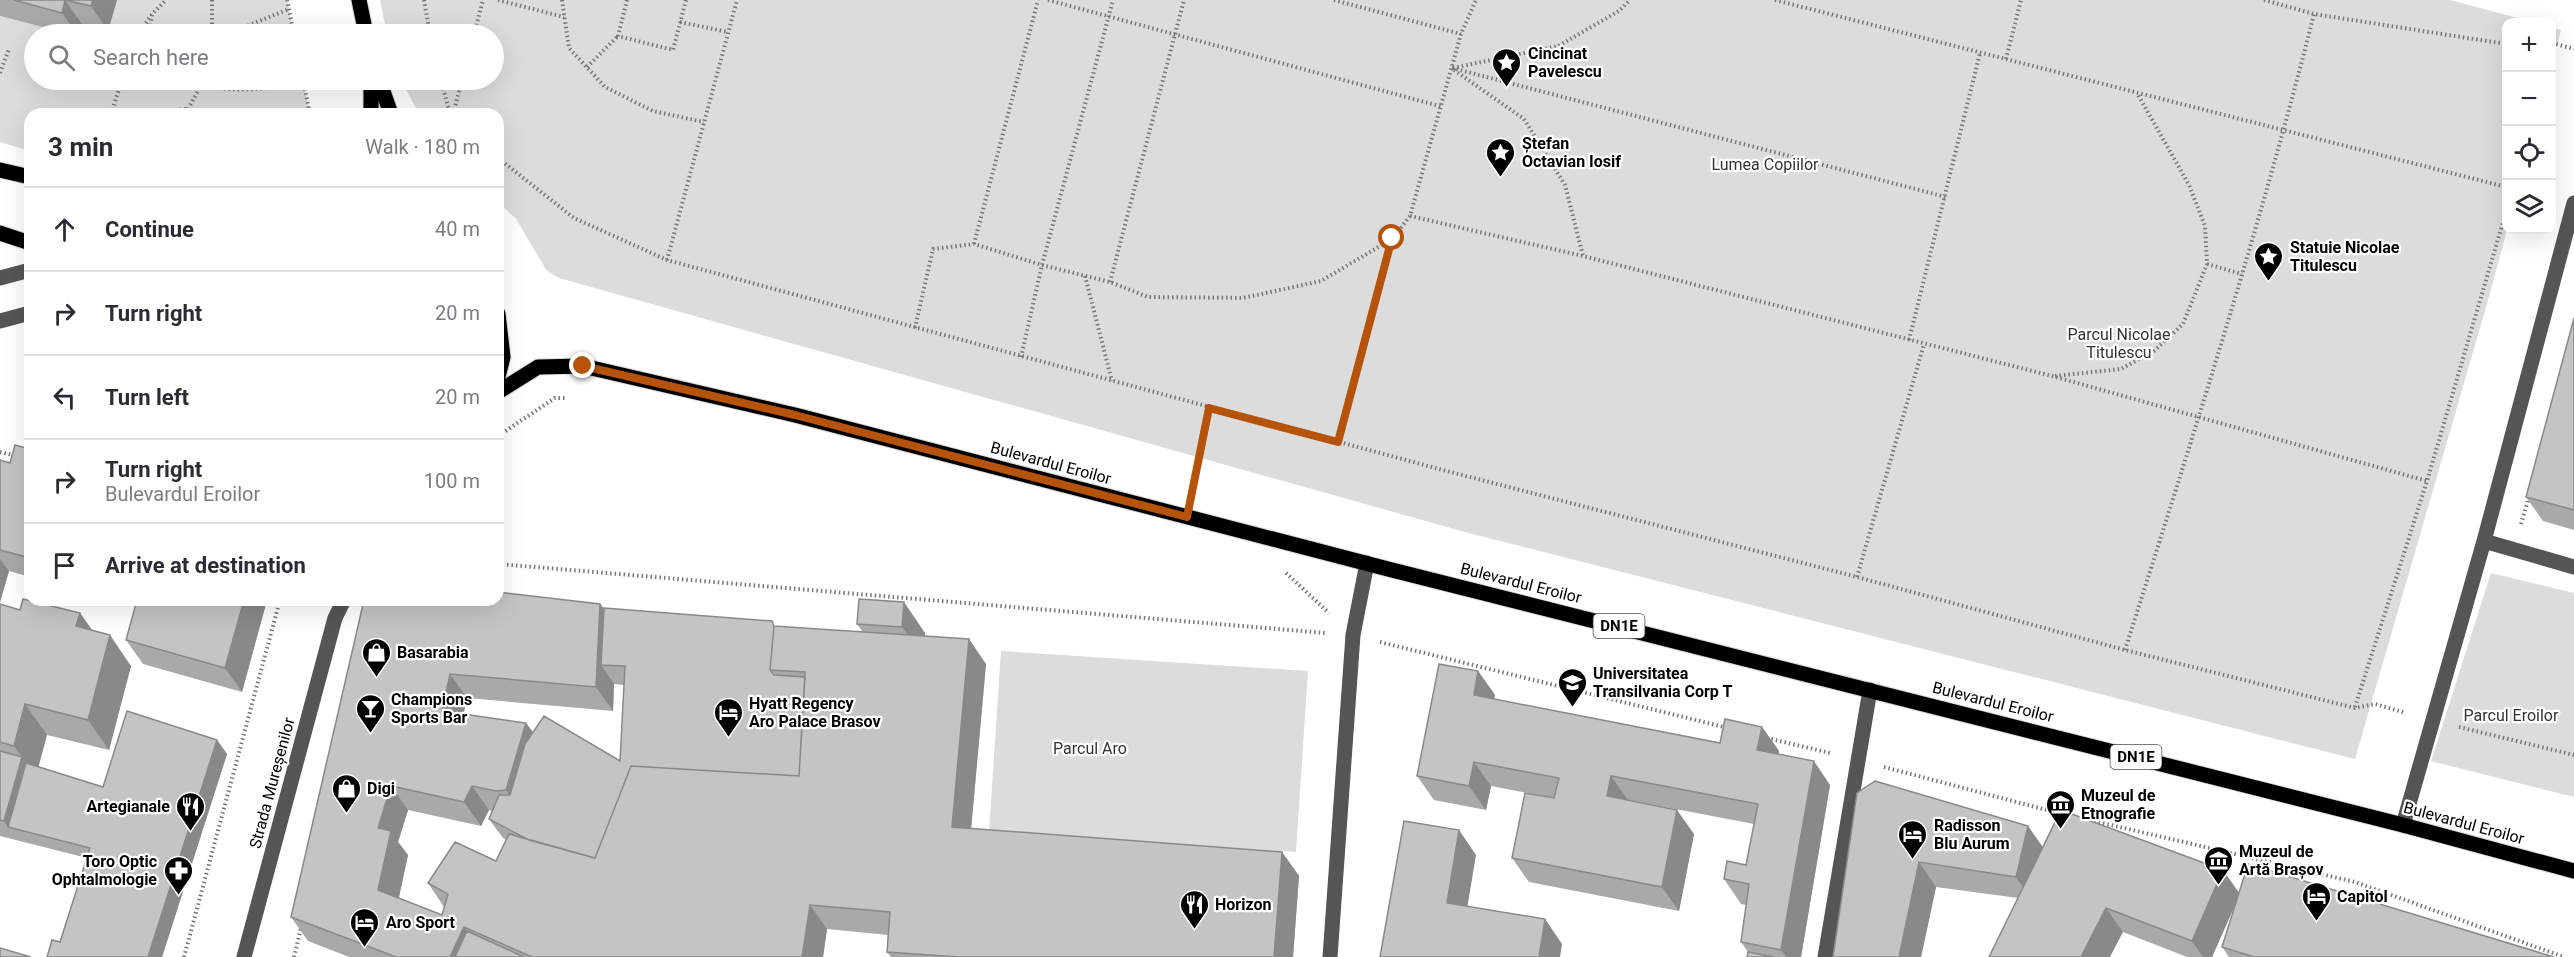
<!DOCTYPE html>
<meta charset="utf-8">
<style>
body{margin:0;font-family:Roboto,sans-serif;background:#f7f7f7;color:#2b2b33}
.controls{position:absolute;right:18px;top:18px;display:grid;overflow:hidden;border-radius:12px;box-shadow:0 6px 24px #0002}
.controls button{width:54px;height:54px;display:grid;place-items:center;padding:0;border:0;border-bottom:2px solid #e1e1e2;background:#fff;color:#2b2b33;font:30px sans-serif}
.stop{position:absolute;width:18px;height:18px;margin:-14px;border:4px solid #b45309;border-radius:50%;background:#fff}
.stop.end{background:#b45309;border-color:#fff;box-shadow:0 2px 6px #0008}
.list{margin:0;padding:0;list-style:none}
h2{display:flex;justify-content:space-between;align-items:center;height:78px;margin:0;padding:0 24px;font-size:26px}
h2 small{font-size:20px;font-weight:400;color:#7c7c81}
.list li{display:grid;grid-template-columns:39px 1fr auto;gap:18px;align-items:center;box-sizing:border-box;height:84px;padding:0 24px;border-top:2px solid #e1e1e2}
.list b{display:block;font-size:22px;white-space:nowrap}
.list p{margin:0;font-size:20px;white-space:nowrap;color:#7c7c81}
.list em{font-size:20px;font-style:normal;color:#7c7c81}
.icon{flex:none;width:33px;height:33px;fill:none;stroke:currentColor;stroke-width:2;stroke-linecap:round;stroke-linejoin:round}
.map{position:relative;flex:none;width:2574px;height:957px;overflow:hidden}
.search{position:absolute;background:#fff;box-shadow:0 6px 24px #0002;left:24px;top:24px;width:480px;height:66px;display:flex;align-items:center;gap:15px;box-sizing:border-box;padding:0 21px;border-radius:33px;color:#7c7c81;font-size:22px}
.panel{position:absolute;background:#fff;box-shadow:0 6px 24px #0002;left:24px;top:108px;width:480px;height:498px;border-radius:18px}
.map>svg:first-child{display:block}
</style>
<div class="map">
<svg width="2574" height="957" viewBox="0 0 2574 957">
<rect width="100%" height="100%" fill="#fff"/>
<path fill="#dcdcdc" d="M 117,0 L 287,0 L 294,34 L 80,34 L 82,24 L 108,30 Z
M 380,0 L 2450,0 L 2533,22 L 2506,22 L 2507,230 L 2489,297 L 2355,759 L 1465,532 L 559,278 L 547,271 L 516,219 L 498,202 L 498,114 L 419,114 L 401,80 L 494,80 L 494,34 L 387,34 Z
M 0,16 L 69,34 L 34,34 L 34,80 L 303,80 L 310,114 L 30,114 L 30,151 L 0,142 Z
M 2552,28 L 2561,30 L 2552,63 Z
M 2491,573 L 2574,593 L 2574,797 L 2431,761 Z
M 1001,651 L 1308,671 L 1296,852 L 989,832 Z"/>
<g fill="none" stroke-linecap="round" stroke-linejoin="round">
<defs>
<path id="major" d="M 359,0 L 366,34
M 371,80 L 371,114
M 379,80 L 391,114
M 0,170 L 30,177
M 0,233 L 30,243
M 498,314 L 503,357 L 498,377
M 498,392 L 538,367 L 583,366 L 795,415 L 1388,569 L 2403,825 L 2574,871"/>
</defs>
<use href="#major" stroke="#dbdbdb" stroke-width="17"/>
<path stroke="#777" stroke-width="4" stroke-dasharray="1.5 3" stroke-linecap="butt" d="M 212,0 L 212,34
M 287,0 L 294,34
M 424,0 L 430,34
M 498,0 L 564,17
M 562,0 L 569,48 L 605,87 L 653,111 L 704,122
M 627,0 L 618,36 L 673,50 L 686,0
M 1048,0 L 1443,107
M 1334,0 L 1461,34
M 1775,0 L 2506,187
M 2264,0 L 2314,14 L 2506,44
M 680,22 L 728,32
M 138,34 L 153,13 L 166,0
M 149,34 L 152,15
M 227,34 L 289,9
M 474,34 L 483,0
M 2552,43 L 2574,49
M 2006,59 L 2021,0
M 587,67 L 618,36
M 1452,68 L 1946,197
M 1453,68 L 1558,46 L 1619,11 L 1630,0
M 1454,70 L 1524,119 L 1565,185 L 1583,256
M 0,73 L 9,49
M 104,80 L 120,84
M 194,80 C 225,96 270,88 304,83
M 303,80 L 310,114
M 441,80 L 450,114
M 188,109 L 204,80
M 111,114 L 122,80
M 172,114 C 181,106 190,109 200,114
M 453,114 L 462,80
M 498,158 L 574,218 L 667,260 L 1439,469 L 1857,577 L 2125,650 L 2355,708 L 2375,704 L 2406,713
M 1410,216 L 1583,256 L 2052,376 L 2427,481
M 974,244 L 1038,0
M 667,260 L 737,0
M 2207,264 L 2242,274
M 1085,276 L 1112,381
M 1110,282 L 1184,0
M 915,328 L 933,249 L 974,244 L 1042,265 L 1110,282 L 1148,297 L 1243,298 L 1321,281 L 1392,239 L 1410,216 L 1461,34 L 1476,0
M 1909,340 L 1980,53
M 1021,357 L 1042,265 L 1113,0
M 2055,376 L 2121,369 L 2154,351 L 2183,324 L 2207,264 L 2205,226 L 2189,185 L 2137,93
M 498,436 L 555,398 L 566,398
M 1338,442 L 1392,239
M 0,452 L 17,456
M 1192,491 L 1209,408
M 2521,524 L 2529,497
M 498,564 L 1325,633
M 1286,573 L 1329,613
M 1857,577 L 1924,344
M 1380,642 L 1728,728
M 2125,650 C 2192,439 2260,228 2314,14
M 2355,707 L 2427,481 L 2506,212
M 2459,727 L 2574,755
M 1767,738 L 1830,753
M 1884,767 L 2062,814
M 2081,818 L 2355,882 L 2564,957
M 184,957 L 280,600
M 294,957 L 301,928"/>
<path stroke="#555" stroke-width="15" d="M 0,278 L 30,270
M 0,321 L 30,313
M 2484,541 L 2574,567
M 2403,825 L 2484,541 L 2574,203
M 244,957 L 335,618 L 344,600
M 1330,957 L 1353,635 L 1367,563
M 1825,957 L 1870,690"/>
<use href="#major" stroke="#000" stroke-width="15"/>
</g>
<path fill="#a9a9a9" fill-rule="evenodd" d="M 0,0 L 117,0 L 108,31 L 82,24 L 80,34 L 69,34 L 0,16 Z
M 2574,318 L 2574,530 L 2543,521 L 2526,497 Z
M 30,449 L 30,577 L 9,571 L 0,602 L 0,460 L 10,463 Z
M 859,599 L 925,633 L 925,636 L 986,664 L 971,829 L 1282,852 L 1299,876 L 1293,957 L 891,957 L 887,952 L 888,935 L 827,929 L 823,957 L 349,957 L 308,941 L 291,917 L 364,600 L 600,604 L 604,608 L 775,626 L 863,632 L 857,624 ZM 614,684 L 624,685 L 620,761 L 533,732 L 526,723 L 463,714 L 467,698 L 613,711 ZM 408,810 L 481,826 L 489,810 L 492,811 L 489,819 L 503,838 L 506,840 L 496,861 L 428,883 L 444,907 L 442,915 L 399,898 L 408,855 L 398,842 Z
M 114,600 L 267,600 L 242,692 L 143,664 L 126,640 L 135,606 L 115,601 Z
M 0,604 L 20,610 L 80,613 L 92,630 L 131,666 L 109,750 L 47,735 L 38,766 L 103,787 L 217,740 L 227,754 L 162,957 L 47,957 L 60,942 L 87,858 L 0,836 Z
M 1478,671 L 1495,695 L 1494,699 L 1720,743 L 1762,727 L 1779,751 L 1778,754 L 1830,785 L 1801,957 L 1747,957 L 1748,952 L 1741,942 L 1746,905 L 1741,904 L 1724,879 L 1746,865 L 1754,824 L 1628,800 L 1694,834 L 1679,911 L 1529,882 L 1512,858 L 1554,798 L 1491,786 L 1486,810 L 1434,800 L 1417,776 Z
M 1857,793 L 2043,847 L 2239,893 L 2554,957 L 2229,957 L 2222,947 L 2237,900 L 2212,957 L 2187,957 L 2123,932 L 2018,898 L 1936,887 L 1921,957 L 1833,957 Z"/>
<path fill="#898989" d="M 65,0 L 82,24 L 80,34 L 77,34 L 62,13 Z
M 93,0 L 117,0 L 108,31 L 91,6 Z
M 0,559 L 9,571 L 0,602 Z
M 244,600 L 267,600 L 242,692 L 225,668 Z
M 904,602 L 925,633 L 924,658 L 902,627 Z
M 600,604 L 617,628 L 601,665 L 614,684 L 613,711 L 596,687 Z
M 80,613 L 101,643 L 76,626 Z
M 110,635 L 131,666 L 109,750 L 88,720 Z
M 969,639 L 986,664 L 969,852 L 952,827 Z
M 1478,671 L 1495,695 L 1490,719 L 1474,695 Z
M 450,674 L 467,698 L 459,736 L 442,711 Z
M 25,704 L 47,735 L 36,776 L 8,827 L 4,821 L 22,757 L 14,746 Z
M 526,723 L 543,747 L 523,814 L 506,790 Z
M 1762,727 L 1779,751 L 1774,774 L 1757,750 Z
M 217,740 L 227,754 L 162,957 L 148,957 Z
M 1814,761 L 1830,785 L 1801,957 L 1786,957 L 1781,950 Z
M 1474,762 L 1491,786 L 1486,810 L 1469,786 Z
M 1611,776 L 1628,800 L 1607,796 Z
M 391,786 L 408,810 L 398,842 L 408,855 L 395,914 L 378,890 L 378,828 Z
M 472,786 L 489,810 L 481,826 L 464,802 Z
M 1677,810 L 1694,834 L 1679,911 L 1662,887 Z
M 2028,826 L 2045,850 L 2033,901 L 2016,877 Z
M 1459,830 L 1476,855 L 1464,927 L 1447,903 Z
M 1282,852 L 1299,876 L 1293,957 L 1274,957 Z
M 1919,862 L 1936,887 L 1921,957 L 1899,957 Z
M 2223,870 L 2240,894 L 2212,957 L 2203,957 L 2192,941 Z
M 810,905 L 827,929 L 823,957 L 802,957 Z
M 2106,908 L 2123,932 L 2110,957 L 2081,957 Z
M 1545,919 L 1562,944 L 1560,957 L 1539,957 Z
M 464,927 L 481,951 L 478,957 L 450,957 Z"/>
<path fill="#c4c4c4" stroke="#898989" stroke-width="1.5" d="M 14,0 L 93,0 L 91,6 L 65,0 L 62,13 Z
M 2574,318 L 2574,510 L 2526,497 Z
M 15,445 L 30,449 L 30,558 L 0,550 L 0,460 L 10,463 Z
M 498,592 L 600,604 L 596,687 L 450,674 L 442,711 L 526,723 L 506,790 L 496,791 L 472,786 L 464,802 L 391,786 L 378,828 L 391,831 L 378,890 L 442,915 L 448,894 L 428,883 L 455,842 L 496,861 L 509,834 L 595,858 L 631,766 L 799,776 L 805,672 L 770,670 L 774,626 L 969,639 L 952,827 L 1282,852 L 1274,957 L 959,957 L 887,952 L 890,912 L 810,905 L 802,957 L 532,957 L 464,927 L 450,957 L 396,957 L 291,917 L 364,600 L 498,600 Z
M 23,599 L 80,613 L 76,626 L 110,635 L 88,720 L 25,704 L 14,746 L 0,742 L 0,604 L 20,610 Z
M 859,599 L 904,602 L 902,627 L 857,624 Z
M 137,600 L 244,600 L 225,668 L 126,640 Z
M 604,608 L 772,621 L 774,626 L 770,670 L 774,675 L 805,677 L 799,776 L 631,766 L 595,858 L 529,840 L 489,819 L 499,795 L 510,795 L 525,744 L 544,716 L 620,761 L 625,666 L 601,665 Z
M 1439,664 L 1478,671 L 1474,695 L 1720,743 L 1725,719 L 1762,727 L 1757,750 L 1814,761 L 1781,950 L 1741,942 L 1749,884 L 1724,879 L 1727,861 L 1746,865 L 1758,804 L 1611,776 L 1607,796 L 1677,810 L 1662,887 L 1512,858 L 1525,793 L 1554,798 L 1559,778 L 1474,762 L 1469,786 L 1417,776 Z
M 127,711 L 217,740 L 148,957 L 47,957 L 52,940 L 60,942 L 90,848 L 8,827 L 26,763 L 103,787 Z
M 0,751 L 22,757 L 4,821 L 0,820 Z
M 1875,781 L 2028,826 L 2016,877 L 1919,862 L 1899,957 L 1833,957 L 1857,793 Z
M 2061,810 L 2223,870 L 2192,941 L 2106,908 L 2081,957 L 1989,957 Z
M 1404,821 L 1459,830 L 1447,903 L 1545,919 L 1539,957 L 1380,957 Z
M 2248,864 L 2554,957 L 2254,957 L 2222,947 Z
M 467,931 L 524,957 L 455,957 Z
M 0,948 L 31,957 L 0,957 Z
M 1748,952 L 1773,957 L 1747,957 Z"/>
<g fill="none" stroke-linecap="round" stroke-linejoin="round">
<path stroke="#b45309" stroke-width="8" d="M 583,366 L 795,415 L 1187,517 L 1209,408 L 1338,442 L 1392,238"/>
</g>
<defs>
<symbol id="sight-pin" viewBox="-11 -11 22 30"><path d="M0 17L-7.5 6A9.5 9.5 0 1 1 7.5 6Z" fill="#000" stroke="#fff"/><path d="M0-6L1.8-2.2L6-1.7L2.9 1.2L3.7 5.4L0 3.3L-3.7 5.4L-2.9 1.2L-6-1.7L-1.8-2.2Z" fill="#fff"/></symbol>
<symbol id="shop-pin" viewBox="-11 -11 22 30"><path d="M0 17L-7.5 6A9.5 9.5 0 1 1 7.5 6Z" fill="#000" stroke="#fff"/><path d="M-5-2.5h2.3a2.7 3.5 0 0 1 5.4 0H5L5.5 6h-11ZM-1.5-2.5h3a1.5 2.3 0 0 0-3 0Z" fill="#fff"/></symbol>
<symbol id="university-pin" viewBox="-11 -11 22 30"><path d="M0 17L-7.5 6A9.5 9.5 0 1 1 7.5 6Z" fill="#000" stroke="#fff"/><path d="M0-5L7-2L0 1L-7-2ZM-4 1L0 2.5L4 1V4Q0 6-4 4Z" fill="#fff"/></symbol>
<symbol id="bar-pin" viewBox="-11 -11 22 30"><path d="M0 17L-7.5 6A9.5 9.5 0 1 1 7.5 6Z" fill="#000" stroke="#fff"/><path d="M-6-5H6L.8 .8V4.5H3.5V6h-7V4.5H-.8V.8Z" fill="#fff"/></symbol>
<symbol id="hotel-pin" viewBox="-11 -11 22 30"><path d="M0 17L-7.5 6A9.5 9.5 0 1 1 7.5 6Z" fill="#000" stroke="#fff"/><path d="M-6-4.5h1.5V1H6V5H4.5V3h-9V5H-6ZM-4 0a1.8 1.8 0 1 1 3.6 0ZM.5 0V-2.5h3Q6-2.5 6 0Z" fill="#fff"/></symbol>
<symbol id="museum-pin" viewBox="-11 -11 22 30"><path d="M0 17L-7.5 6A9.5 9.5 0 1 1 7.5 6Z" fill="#000" stroke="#fff"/><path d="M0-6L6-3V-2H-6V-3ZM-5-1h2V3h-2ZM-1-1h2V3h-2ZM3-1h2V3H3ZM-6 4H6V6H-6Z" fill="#fff"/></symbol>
<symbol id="restaurant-pin" viewBox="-11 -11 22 30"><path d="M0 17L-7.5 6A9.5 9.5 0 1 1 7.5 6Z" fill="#000" stroke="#fff"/><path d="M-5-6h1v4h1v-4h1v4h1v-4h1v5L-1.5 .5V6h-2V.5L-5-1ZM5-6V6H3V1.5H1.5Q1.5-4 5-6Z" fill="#fff"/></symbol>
<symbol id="pharmacy-pin" viewBox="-11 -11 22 30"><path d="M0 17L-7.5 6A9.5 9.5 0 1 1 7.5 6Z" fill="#000" stroke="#fff"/><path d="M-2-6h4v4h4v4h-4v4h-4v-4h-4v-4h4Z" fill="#fff"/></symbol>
</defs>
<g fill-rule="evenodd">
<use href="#sight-pin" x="1490" y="46" width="33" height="45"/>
<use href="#sight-pin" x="1484" y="136" width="33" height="45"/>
<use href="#sight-pin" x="2252" y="240" width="33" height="45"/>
<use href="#shop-pin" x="360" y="636" width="33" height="45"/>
<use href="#university-pin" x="1556" y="666" width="33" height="45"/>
<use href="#bar-pin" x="354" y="692" width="33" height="45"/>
<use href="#hotel-pin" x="712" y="696" width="33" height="45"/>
<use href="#shop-pin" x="330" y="772" width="33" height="45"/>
<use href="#museum-pin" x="2044" y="788" width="33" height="45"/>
<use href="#restaurant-pin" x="174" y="790" width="33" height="45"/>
<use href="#hotel-pin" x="1896" y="818" width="33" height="45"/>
<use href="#museum-pin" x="2202" y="844" width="33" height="45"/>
<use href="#pharmacy-pin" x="162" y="854" width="33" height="45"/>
<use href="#hotel-pin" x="2300" y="880" width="33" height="45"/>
<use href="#restaurant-pin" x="1178" y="888" width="33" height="45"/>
<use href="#hotel-pin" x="348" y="906" width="33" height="45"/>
</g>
<g text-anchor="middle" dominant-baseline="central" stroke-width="4.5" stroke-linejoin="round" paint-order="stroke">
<g fill="#fff" stroke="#4c4c4c" stroke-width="1.5">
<rect x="1593.5" y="614" width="51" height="24" rx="4.5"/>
<rect x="2110.5" y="745" width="51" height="24" rx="4.5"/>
</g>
<g font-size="15" font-weight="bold" fill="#000">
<text x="1619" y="626">DN1E</text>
<text x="2136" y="757">DN1E</text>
</g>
<g font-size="16" font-weight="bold" fill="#000" stroke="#fff" text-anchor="start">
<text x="1528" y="53">Cincinat<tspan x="1528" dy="18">Pavelescu</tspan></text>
<text x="1522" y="143">Ștefan<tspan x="1522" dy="18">Octavian Iosif</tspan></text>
<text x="2290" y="247">Statuie Nicolae<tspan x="2290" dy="18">Titulescu</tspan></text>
<text x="397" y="652">Basarabia</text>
<text x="1593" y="673">Universitatea<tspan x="1593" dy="18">Transilvania Corp T</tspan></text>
<text x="391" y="699">Champions<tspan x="391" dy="18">Sports Bar</tspan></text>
<text x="749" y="703">Hyatt Regency<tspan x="749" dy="18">Aro Palace Brasov</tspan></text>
<text x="367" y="788">Digi</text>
<text x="2081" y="795">Muzeul de<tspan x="2081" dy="18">Etnografie</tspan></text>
<text x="170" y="806" text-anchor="end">Artegianale</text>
<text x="1934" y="825">Radisson<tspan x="1934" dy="18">Blu Aurum</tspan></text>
<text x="2239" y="851">Muzeul de<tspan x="2239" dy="18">Artă Brașov</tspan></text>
<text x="157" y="861" text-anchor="end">Toro Optic<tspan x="157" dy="18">Ophtalmologie</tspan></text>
<text x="2337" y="896">Capitol</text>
<text x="1215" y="904">Horizon</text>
<text x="386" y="922">Aro Sport</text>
</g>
<g font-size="16" fill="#333" stroke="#fff">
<text x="1765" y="164">Lumea Copiilor</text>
<text x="2119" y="334">Parcul Nicolae<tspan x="2119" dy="18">Titulescu</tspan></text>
<text x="2511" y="715">Parcul Eroilor</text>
<text x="1090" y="748">Parcul Aro</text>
</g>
<g font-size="16" fill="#000" stroke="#fff">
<text transform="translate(1051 463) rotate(15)">Bulevardul Eroilor</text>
<text transform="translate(1521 583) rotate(14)">Bulevardul Eroilor</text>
<text transform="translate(1993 702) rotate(14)">Bulevardul Eroilor</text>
<text transform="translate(272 783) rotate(-75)">Strada Mureșenilor</text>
<text transform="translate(2464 823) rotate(15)">Bulevardul Eroilor</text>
</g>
</g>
</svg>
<div class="controls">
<button>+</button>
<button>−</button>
<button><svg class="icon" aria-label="locate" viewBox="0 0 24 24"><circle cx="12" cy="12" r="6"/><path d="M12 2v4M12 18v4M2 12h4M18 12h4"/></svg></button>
<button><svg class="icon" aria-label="layers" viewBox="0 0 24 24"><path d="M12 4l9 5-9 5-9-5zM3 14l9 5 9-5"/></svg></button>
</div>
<div class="stop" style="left:1392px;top:238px"></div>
<div class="stop end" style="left:583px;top:366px"></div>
<div class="search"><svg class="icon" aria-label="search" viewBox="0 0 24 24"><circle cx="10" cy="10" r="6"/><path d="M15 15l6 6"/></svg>Search here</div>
<section class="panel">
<h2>3 min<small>Walk · 180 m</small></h2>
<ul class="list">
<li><svg class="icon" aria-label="ahead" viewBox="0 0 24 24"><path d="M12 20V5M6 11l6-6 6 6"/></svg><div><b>Continue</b></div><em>40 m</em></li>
<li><svg class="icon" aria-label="right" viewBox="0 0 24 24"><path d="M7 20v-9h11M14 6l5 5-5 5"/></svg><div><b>Turn right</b></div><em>20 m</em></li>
<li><svg class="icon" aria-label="left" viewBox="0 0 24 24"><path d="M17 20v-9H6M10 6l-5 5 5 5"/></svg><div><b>Turn left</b></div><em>20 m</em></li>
<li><svg class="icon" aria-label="right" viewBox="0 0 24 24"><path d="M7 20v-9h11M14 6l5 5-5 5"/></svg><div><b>Turn right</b><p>Bulevardul Eroilor</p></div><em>100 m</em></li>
<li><svg class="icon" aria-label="arrive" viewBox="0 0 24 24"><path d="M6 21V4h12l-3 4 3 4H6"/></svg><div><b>Arrive at destination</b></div></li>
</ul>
</section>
</div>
